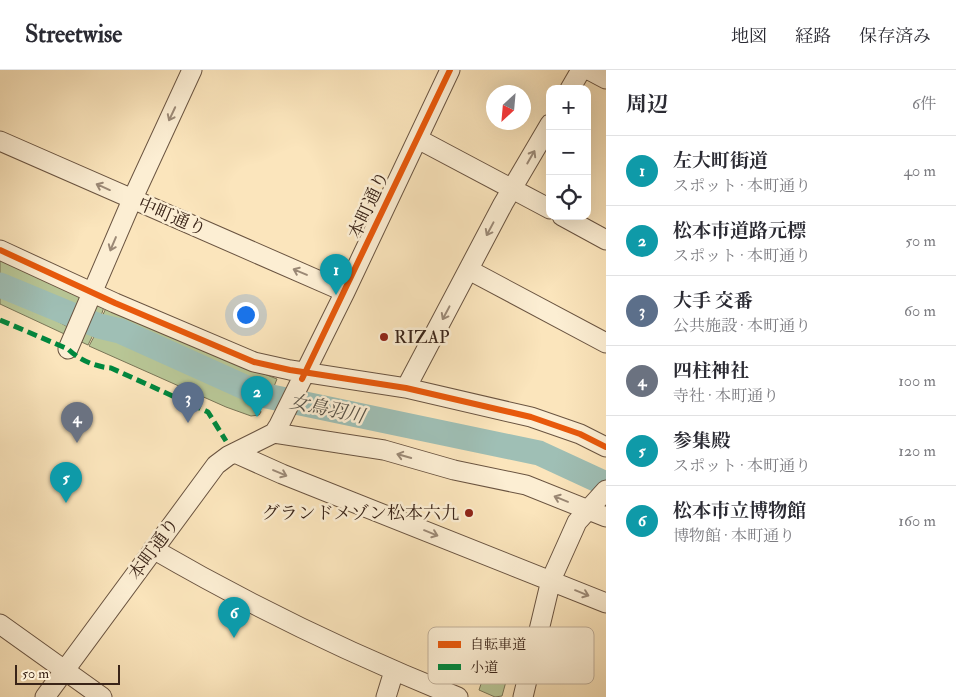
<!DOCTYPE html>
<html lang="ja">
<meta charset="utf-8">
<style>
body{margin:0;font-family:"IM FELL Double Pica","Noto Serif JP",serif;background:#f7f7f7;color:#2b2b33}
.controls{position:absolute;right:15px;top:15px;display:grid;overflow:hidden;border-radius:10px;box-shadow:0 5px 20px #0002}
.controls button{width:45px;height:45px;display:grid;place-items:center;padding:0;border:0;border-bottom:1px solid #e1e1e2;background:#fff;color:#2b2b33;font:25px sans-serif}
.compass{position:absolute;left:486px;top:15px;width:45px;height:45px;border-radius:50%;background:#fff;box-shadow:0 5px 20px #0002;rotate:206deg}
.scale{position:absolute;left:15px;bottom:12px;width:105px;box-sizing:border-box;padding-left:5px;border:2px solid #3a2418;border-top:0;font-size:14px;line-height:18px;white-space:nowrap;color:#3a2418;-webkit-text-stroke:4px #fceed3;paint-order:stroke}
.you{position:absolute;left:245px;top:244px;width:18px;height:18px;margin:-12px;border:4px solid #fff;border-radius:50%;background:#1a73e8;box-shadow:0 0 0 8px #1a73e833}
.badge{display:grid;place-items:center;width:32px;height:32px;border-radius:50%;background:#1a73e8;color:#fff;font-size:16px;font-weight:700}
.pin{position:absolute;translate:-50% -41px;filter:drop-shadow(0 1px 2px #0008)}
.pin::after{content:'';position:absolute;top:26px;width:18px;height:15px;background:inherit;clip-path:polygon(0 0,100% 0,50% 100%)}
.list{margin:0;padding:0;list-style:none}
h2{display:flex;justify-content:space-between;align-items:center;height:65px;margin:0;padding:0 20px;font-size:21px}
h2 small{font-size:16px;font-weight:400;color:#7c7c81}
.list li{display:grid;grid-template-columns:32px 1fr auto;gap:15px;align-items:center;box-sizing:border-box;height:70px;padding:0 20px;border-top:1px solid #e1e1e2}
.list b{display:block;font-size:19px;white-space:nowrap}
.list p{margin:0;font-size:16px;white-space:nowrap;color:#7c7c81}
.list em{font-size:16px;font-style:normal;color:#7c7c81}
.icon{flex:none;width:28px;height:28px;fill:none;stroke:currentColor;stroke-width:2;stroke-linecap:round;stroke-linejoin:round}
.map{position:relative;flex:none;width:606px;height:627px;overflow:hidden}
header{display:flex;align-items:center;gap:30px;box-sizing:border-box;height:70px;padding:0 25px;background:#fff;border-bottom:1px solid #e1e1e2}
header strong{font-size:24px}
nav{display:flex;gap:28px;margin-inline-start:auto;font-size:18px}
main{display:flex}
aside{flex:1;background:#fff}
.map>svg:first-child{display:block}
</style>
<header>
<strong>Streetwise</strong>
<nav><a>地図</a><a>経路</a><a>保存済み</a></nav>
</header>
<main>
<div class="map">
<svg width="606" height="627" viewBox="0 0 606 627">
<rect width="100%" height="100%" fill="#fbe5bc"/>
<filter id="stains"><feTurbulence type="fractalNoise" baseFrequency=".004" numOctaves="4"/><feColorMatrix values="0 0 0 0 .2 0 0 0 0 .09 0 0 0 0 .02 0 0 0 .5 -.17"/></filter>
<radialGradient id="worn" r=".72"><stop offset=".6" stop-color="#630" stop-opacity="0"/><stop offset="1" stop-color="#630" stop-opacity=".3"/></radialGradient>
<path fill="#b8c696" stroke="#797557" d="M 0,189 L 104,237 L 100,249 L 76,242 L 0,211 Z
M 0,223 L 24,232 L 66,256 L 93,265 L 88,275 L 0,234 Z
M 106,238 L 221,287 L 277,309 L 273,319 L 247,310 L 149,265 L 101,249 Z
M 95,265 L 107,267 L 138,281 L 155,283 L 258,335 L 261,342 L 259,345 L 251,346 L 226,337 L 89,276 Z
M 473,568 L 515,579 L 502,626 L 495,627 L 479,620 L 486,599 L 466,591 Z"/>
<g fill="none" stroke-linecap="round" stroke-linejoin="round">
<path stroke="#9fbfb5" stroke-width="25" d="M 0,215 L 99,256 L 120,261 L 262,325 L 539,383 L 606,414"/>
<defs>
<path id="minor" d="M 589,0 L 606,9
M 570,19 L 581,0
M 418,69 L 550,139
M 0,71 L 345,222
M 562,146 L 606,170
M 0,180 L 115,233 L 254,292 L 290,300 L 406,318 L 531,347 L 580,364 L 606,377
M 469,200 L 606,273
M 68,279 L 132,130 L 192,0
M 406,318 L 503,134 L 550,54
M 274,363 L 384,380 L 454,400 L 526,415 L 606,447
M 235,383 L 282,404 L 606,533
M 153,479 C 251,536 353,585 458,627
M 0,554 L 102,627
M 45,627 L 216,395 L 228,386 L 274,363 L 279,355 L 345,222 L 450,0
M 386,627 L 394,601
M 523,627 L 551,510 L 577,452 L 606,420"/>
</defs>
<use href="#minor" stroke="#6a5441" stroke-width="21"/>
<use href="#minor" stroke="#fceed3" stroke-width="19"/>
<path stroke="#00873e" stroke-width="5" stroke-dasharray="10 5" stroke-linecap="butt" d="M 0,250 L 68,279 C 79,290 96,297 111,298 L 208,342 L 226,371"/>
<defs>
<path id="cycleway" d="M 0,180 L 115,233 L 254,292 L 290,300 L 406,318 L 531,347 L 580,364 L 606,377
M 302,309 L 450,0"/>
</defs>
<use href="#cycleway" stroke="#fceed3" stroke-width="9"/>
<use href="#cycleway" stroke="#e8590c" stroke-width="6"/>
</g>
<defs><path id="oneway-shaft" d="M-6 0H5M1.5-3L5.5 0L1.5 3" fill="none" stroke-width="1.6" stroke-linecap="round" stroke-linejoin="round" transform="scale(1.25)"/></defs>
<g stroke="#9b8976">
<use href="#oneway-shaft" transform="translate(172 44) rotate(115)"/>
<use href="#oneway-shaft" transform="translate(531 87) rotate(-60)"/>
<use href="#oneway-shaft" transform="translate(103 117) rotate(-156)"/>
<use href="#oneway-shaft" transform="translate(490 159) rotate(118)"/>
<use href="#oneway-shaft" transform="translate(113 174) rotate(113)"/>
<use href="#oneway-shaft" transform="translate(300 202) rotate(-157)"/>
<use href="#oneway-shaft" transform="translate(446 243) rotate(118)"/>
<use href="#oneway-shaft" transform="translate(404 386) rotate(-164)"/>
<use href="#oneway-shaft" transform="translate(280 403) rotate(23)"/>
<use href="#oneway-shaft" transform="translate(561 429) rotate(-158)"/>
<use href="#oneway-shaft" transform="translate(431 463) rotate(22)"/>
<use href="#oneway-shaft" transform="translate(582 523) rotate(22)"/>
</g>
<g fill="#8f2418" stroke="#fceed3" stroke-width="2">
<circle cx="384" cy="267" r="5"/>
<circle cx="469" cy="443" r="5"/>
</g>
<g text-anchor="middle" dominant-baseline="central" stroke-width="5" stroke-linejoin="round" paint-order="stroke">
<g font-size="18" fill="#3a2418" stroke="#fceed3">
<text transform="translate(369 135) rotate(-65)">本町通り</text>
<text transform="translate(172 147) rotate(23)">中町通り</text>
<text transform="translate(154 479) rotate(-54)">本町通り</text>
</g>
<g font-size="18" fill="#3a2418" stroke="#fceed3" text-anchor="start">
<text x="394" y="267">RIZAP</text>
<text x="459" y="443" text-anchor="end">グランドメゾン松本六九</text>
</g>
<g font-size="19" font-style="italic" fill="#585247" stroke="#fceed3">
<text transform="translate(327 339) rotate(12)">女鳥羽川</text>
</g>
</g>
<rect x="428" y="557" width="166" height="57" rx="8" fill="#fceed3" stroke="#c2b19b" stroke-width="1"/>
<rect x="438" y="571" width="23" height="7" fill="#e8590c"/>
<rect x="438" y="594" width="23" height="6" fill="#00873e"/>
<g font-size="14" fill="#3a2418">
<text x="470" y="579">自転車道</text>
<text x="470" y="602">小道</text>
</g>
<rect width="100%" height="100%" filter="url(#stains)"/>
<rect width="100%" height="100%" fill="url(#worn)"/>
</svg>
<div class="controls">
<button>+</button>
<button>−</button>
<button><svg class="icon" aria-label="locate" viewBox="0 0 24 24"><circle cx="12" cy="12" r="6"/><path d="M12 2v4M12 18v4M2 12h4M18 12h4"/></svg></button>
</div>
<svg class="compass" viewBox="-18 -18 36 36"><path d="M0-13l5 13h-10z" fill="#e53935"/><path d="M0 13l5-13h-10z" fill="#7c7c81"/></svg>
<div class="scale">50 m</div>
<div class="you"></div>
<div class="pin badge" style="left:336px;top:225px;background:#0f9aa8">1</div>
<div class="pin badge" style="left:257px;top:347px;background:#0f9aa8">2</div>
<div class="pin badge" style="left:188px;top:353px;background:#5c6f8a">3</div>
<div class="pin badge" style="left:77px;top:373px;background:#6b7280">4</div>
<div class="pin badge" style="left:66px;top:433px;background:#0f9aa8">5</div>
<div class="pin badge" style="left:234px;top:568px;background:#0f9aa8">6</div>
</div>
<aside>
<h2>周辺<small>6件</small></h2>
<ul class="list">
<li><span class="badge" style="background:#0f9aa8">1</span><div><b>左大町街道</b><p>スポット · 本町通り</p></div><em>40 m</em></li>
<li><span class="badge" style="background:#0f9aa8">2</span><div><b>松本市道路元標</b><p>スポット · 本町通り</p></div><em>50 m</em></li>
<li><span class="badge" style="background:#5c6f8a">3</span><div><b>大手 交番</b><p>公共施設 · 本町通り</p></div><em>60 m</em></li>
<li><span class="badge" style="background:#6b7280">4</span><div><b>四柱神社</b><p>寺社 · 本町通り</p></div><em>100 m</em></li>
<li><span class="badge" style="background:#0f9aa8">5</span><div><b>参集殿</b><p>スポット · 本町通り</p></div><em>120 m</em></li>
<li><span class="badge" style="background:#0f9aa8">6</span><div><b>松本市立博物館</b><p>博物館 · 本町通り</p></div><em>160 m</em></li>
</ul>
</aside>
</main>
